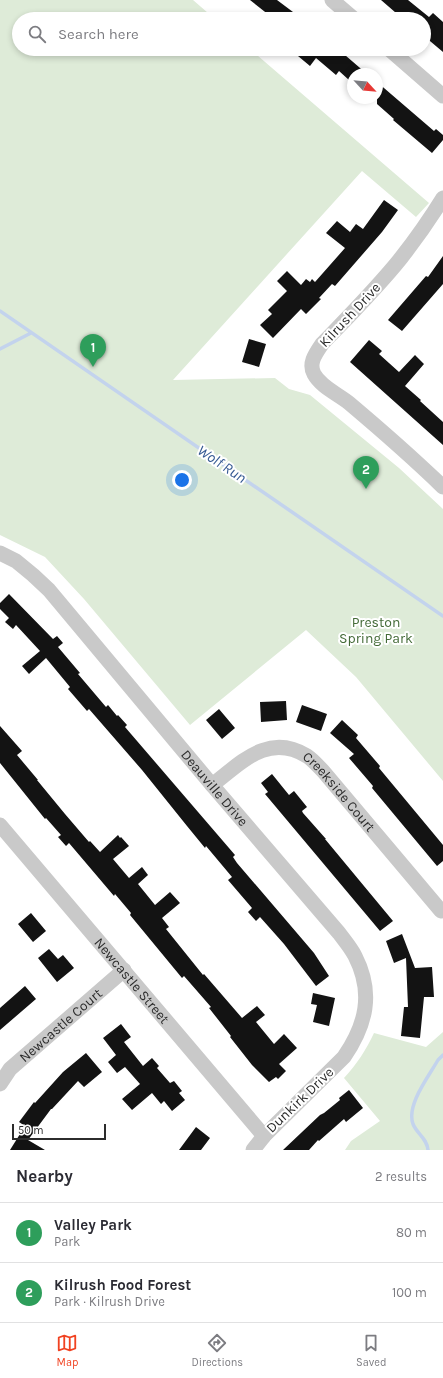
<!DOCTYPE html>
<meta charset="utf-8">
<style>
body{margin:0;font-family:Karla,sans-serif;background:#f7f7f7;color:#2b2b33}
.compass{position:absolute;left:347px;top:68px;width:36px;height:36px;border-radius:50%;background:#fff;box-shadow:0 2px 6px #0003;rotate:116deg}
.scale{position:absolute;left:12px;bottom:10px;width:94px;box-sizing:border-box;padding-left:4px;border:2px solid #2c2c2c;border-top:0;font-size:11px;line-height:14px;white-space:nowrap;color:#2c2c2c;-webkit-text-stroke:3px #fff;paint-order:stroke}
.you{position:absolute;left:182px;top:480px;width:14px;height:14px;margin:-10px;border:3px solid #fff;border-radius:50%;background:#1a73e8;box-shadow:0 0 0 6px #1a73e833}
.badge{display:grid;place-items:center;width:26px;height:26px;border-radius:50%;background:#f14221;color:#fff;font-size:13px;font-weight:700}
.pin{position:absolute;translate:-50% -33px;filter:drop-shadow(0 1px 2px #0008)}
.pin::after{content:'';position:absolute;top:21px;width:14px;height:12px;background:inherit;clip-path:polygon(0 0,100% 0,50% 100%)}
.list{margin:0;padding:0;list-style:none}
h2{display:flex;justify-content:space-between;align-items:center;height:52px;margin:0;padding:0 16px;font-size:17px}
h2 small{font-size:13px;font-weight:400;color:#7c7c81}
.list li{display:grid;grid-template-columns:26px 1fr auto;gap:12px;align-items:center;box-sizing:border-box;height:60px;padding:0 16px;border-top:1px solid #e1e1e2}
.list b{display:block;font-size:15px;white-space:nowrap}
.list p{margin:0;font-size:13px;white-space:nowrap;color:#7c7c81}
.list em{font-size:13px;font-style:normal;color:#7c7c81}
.icon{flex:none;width:22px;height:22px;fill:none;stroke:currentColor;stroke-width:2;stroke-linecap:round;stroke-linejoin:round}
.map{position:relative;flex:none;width:443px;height:1150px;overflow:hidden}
.search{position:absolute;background:#fff;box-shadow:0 2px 6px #0003;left:12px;right:12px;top:12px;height:44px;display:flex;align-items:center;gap:10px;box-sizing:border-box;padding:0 14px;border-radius:22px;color:#7c7c81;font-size:15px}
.sheet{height:172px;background:#fff}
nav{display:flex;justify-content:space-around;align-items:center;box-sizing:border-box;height:56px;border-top:1px solid #e1e1e2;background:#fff;font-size:11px;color:#7c7c81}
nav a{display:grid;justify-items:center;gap:2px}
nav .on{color:#f14221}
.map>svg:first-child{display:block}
</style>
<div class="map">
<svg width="443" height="1150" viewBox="0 0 443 1150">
<rect width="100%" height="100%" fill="#fff"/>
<path fill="#deebd8" d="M 0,0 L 193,0 L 215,19 L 19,19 L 19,49 L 250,49 L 429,203 L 416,217 L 362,171 L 173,380 L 275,378 L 289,389 L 310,395 L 399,468 L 443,509 L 443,781 L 356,677 L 306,630 L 190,725 L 84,599 L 45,557 L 0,535 Z
M 443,1032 L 443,1150 L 345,1150 L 351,1141 L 380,1121 L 344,1078 C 357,1064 366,1050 374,1033 L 426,1047 Z"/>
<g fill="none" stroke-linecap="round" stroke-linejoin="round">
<path stroke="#c3d3ed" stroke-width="3.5" d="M 0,311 L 443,616
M 0,349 L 31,333
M 428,1150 C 427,1138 417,1134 413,1124 C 406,1105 429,1076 438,1060 L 443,1055"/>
</g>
<path fill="#131313" d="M 250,0 L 277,0 L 293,12 L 292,14 L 298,19 L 274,19 Z
M 381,0 L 408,0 L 429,17 L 433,13 L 443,22 L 443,52 L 424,36 L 424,19 L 403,19 Z
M 304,49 L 338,49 L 367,74 L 353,74 L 353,76 L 349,80 L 339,71 L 336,75 L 316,58 L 310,66 L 298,56 Z
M 377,82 L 434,131 L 436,129 L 443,135 L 443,140 L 432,153 L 393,120 L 394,119 L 377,104 Z
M 384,200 L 398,210 L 382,232 L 335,286 L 332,284 L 319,298 L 321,299 L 306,314 L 301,309 L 273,338 L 260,325 L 272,314 L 268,310 L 287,291 L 277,281 L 287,271 L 301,285 L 306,279 L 310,282 L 312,279 L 315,282 L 345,248 L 326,233 L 337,221 L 350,232 L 356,224 L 363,229 Z
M 443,256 L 443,284 L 402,331 L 388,320 L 426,276 L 428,277 Z
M 249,339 L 266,344 L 259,367 L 242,362 Z
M 369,340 L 382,351 L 379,354 L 399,372 L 415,355 L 424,364 L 405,386 L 421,400 L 420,401 L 443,422 L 443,445 L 350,362 Z
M 9,594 L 53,639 L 57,636 L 63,643 L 58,647 L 80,673 L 78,674 L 106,707 L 108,705 L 117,716 L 118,715 L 127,725 L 125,727 L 235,855 L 233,857 L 237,863 L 314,953 L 329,976 L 316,986 L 284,944 L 260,917 L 256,921 L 248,912 L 252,908 L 228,880 L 232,877 L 206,846 L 205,848 L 187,826 L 142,770 L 89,709 L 87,711 L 68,689 L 70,687 L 46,658 L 29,674 L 22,666 L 40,651 L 16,625 L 13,629 L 5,622 L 9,618 L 0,609 L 0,603 Z
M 286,701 L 287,720 L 261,722 L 260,702 Z
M 302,705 L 327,714 L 321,731 L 296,722 Z
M 219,709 L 235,728 L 222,739 L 206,720 Z
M 342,720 L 358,735 L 356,738 L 380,766 L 379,768 L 443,845 L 443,861 L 437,866 L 372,788 L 373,786 L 349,758 L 354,754 L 330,733 Z
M 0,726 L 22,751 L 17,755 L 38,780 L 37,780 L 65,814 L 89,842 L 90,841 L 100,852 L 118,835 L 120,838 L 121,837 L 129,846 L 113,859 L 129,878 L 142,867 L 148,875 L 138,884 L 155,905 L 170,892 L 180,903 L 162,918 L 169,927 L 166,929 L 203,975 L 204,974 L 242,1018 L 257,1006 L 265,1015 L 256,1022 L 274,1044 L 284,1034 L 297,1048 L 279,1064 L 286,1071 L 278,1079 L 276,1077 L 269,1082 L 252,1065 L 230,1037 L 231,1036 L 209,1008 L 211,1007 L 184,976 L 182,978 L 130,915 L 131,913 L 115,894 L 114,896 L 69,843 L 66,846 L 58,837 L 61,835 L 46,818 L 45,819 L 0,763 Z
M 272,774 L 289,795 L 294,791 L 307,807 L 302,811 L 303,813 L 326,839 L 325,839 L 393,921 L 380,931 L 265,794 L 268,792 L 261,783 Z
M 31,913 L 46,931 L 33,942 L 18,924 Z
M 402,934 L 415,968 L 432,967 L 434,997 L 424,997 L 420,1038 L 401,1036 L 404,1007 L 408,1007 L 406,958 L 394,963 L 386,941 Z
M 49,949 L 58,959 L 63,955 L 74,968 L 57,982 L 38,958 Z
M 25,986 L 36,999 L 0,1030 L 0,1008 Z
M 313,993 L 335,998 L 329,1026 L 313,1022 L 317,1005 L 311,1004 Z
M 121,1024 L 131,1037 L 124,1042 L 143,1066 L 152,1058 L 159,1066 L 157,1068 L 170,1083 L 174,1081 L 182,1091 L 179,1093 L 185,1100 L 172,1111 L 164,1101 L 161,1104 L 152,1093 L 132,1110 L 122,1099 L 140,1084 L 125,1067 L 117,1073 L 108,1062 L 116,1055 L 103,1038 Z
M 86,1053 L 102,1072 L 84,1087 L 78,1081 L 52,1109 L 51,1109 L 28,1140 L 45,1150 L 10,1150 L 25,1126 L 19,1122 L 34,1102 L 35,1103 L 63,1072 Z
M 349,1090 L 363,1108 L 346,1122 L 344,1119 L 319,1141 L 318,1140 L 309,1150 L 283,1150 L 320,1115 L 324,1113 L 340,1100 L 339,1098 Z
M 196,1127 L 210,1138 L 201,1150 L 179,1150 Z"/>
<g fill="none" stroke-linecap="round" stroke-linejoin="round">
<g stroke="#c9c9c9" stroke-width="15">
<path d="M 332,0 L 354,19"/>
<path d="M 389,49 L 443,96"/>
<path d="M 443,198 C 430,219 416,239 401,258 C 377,288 349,316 322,344 C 316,353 308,363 314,374 C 321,387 338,394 349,403 C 381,430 413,458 443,487"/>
<path id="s1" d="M 0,553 L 16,561 L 33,575 L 49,590 L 212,785 L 339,933 C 345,941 351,948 355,956 C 374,993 366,1025 344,1057 L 264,1136 L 253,1150"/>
<path id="s2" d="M 212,785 C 241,763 268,732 307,756 C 313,760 318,766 323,771 L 441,911"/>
<path id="s3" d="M 0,825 L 264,1136"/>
<path id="s4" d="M 0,1084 L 10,1069 L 124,970"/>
</g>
</g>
<g text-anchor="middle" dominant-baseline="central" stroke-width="4" stroke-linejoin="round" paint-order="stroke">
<g font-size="14" fill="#2c2c2c" stroke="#fff">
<text transform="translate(350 315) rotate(-47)">Kilrush Drive</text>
<text stroke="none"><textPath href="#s1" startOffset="320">Deauville Drive</textPath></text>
<text stroke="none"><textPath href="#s2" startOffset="156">Creekside Court</textPath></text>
<text stroke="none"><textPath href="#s3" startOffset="204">Newcastle Street</textPath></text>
<text stroke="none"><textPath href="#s4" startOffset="85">Newcastle Court</textPath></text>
<text transform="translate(300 1100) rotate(-44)">Dunkirk Drive</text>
</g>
<g font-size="14" fill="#436a37" stroke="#fff">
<text x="376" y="622">Preston<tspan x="376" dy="16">Spring Park</tspan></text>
</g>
<g font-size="15" font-style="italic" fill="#355993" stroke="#fff">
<text transform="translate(222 464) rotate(34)">Wolf Run</text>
</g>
</g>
</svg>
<svg class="compass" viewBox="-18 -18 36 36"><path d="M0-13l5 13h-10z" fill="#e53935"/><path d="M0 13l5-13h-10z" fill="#7c7c81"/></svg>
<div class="scale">50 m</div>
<div class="you"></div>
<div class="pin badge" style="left:93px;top:367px;background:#2e9e5b">1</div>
<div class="pin badge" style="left:366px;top:489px;background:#2e9e5b">2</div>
<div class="search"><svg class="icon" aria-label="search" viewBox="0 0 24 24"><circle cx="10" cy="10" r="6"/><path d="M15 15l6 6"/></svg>Search here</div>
</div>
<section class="sheet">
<h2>Nearby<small>2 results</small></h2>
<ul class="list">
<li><span class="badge" style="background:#2e9e5b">1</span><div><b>Valley Park</b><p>Park</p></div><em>80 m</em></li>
<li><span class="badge" style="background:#2e9e5b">2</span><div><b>Kilrush Food Forest</b><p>Park · Kilrush Drive</p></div><em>100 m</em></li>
</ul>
</section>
<nav>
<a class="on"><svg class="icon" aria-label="map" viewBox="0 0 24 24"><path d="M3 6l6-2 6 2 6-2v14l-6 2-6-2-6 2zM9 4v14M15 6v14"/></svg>Map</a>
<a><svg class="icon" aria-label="directions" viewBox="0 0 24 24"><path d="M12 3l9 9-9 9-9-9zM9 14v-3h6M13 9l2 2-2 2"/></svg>Directions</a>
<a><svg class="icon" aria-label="saved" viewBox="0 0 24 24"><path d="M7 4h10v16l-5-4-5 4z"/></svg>Saved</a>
</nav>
